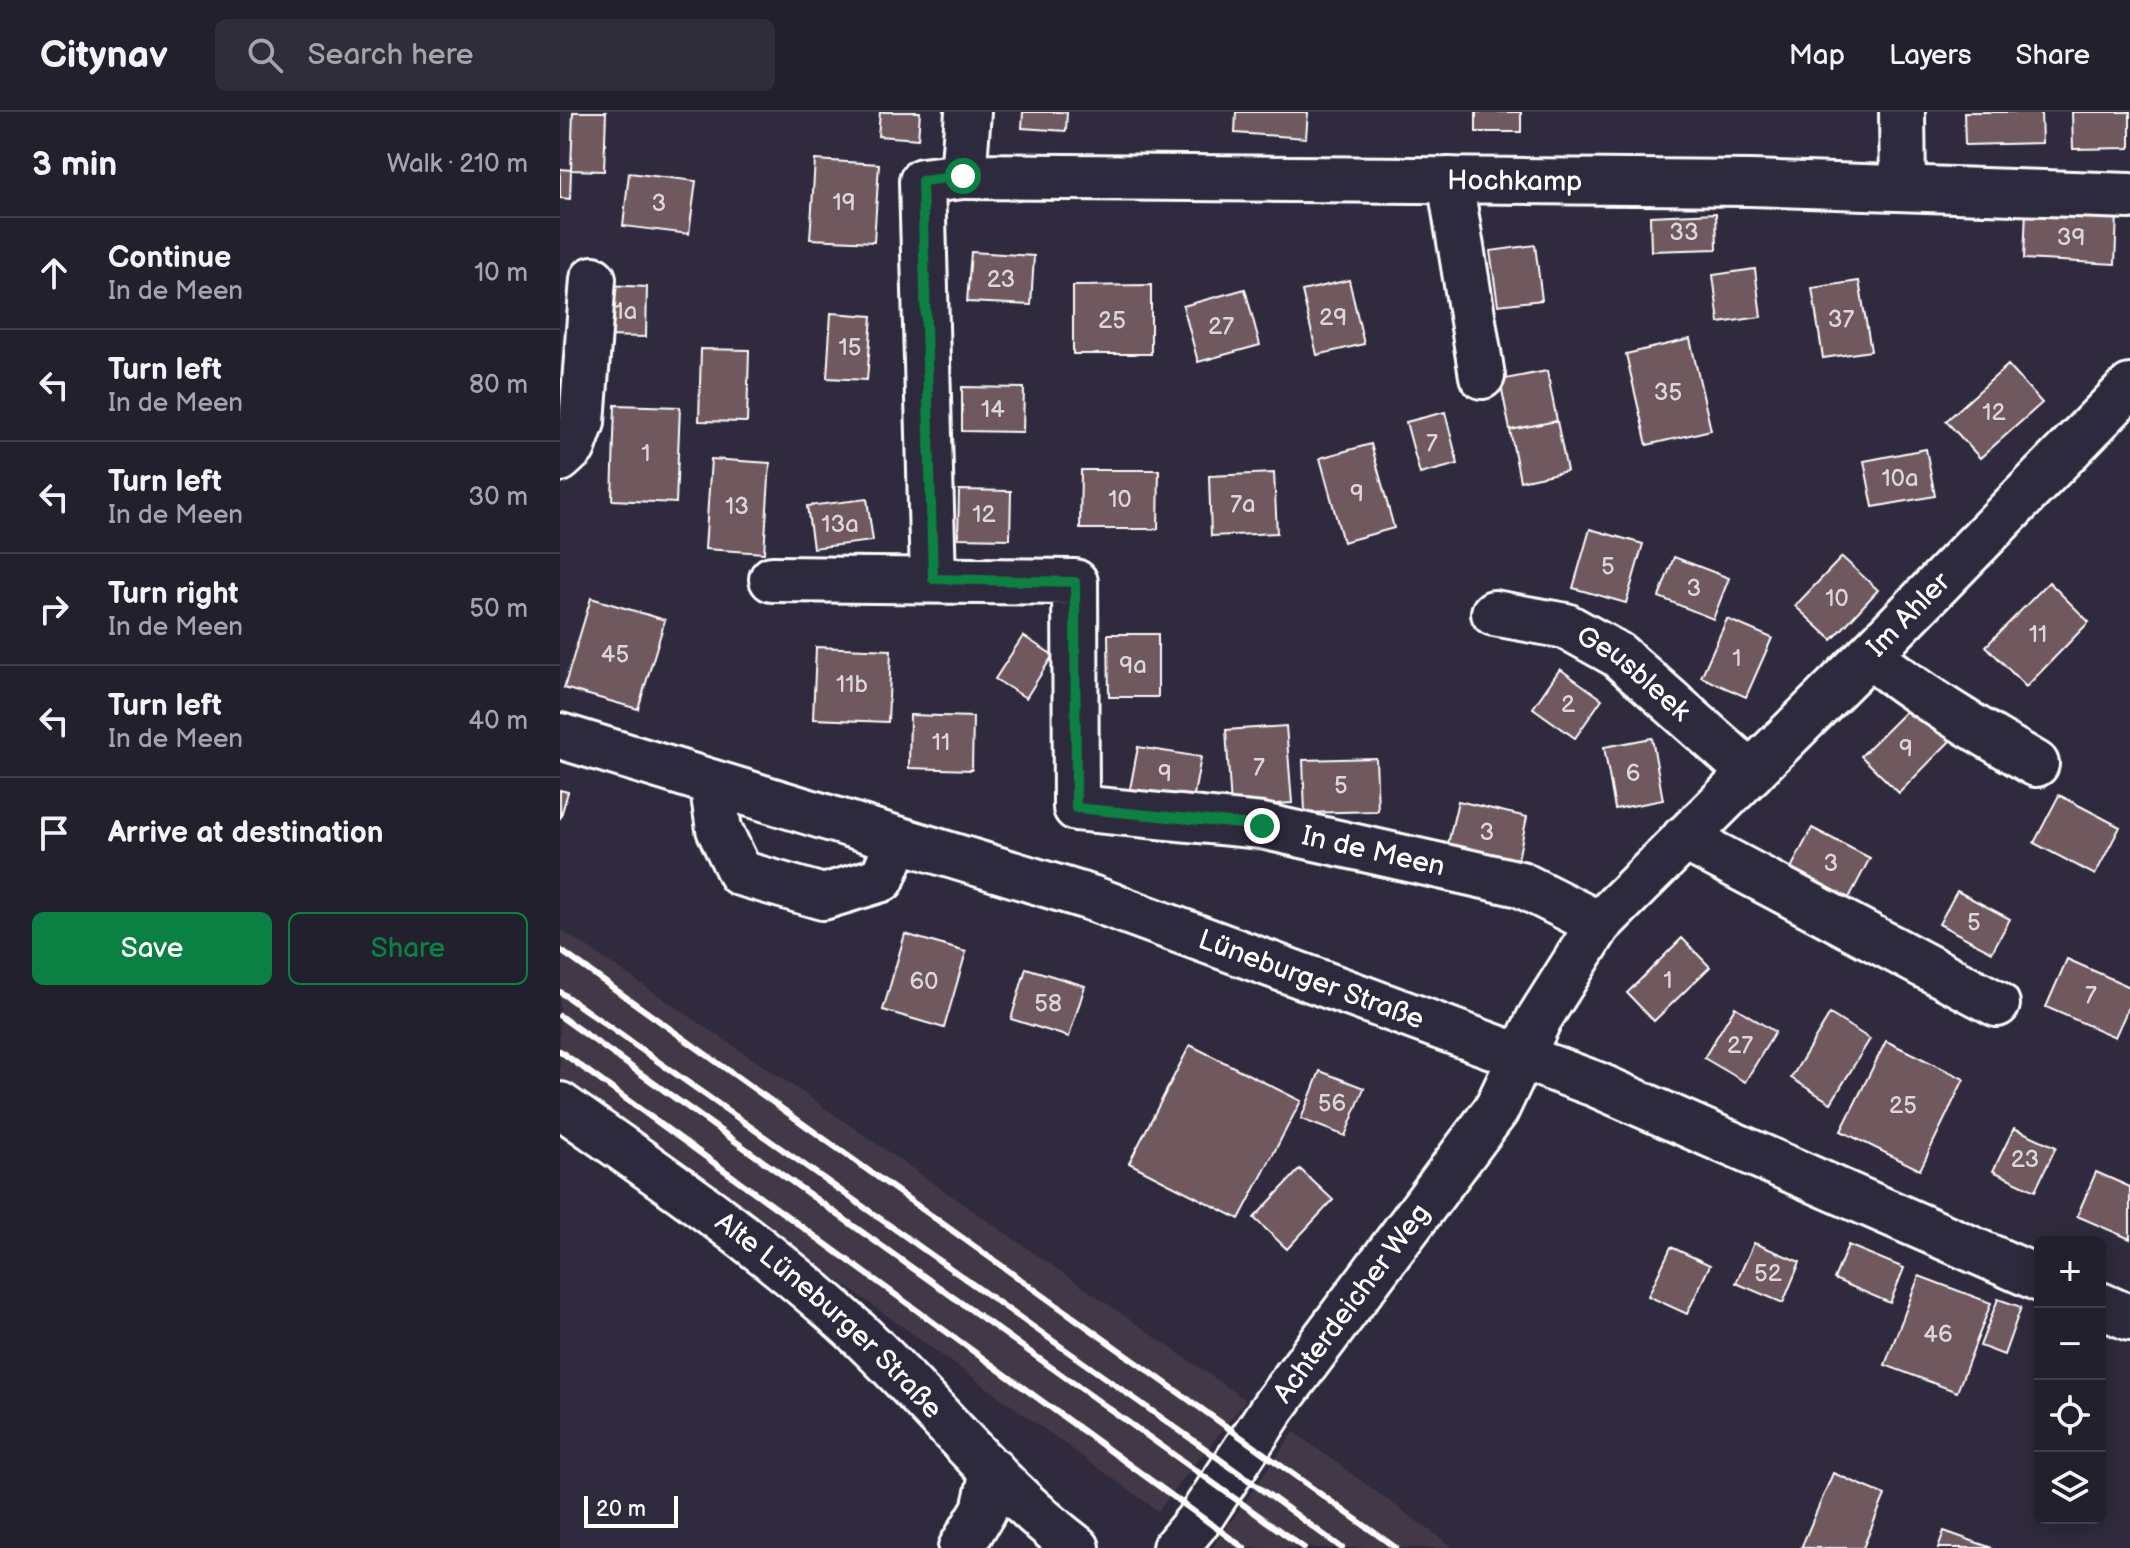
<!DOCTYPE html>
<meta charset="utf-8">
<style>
body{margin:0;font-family:"Balsamiq Sans",sans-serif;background:#2f2d3a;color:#f1f3f6}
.controls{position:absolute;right:24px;bottom:24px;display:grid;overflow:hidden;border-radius:12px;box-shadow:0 4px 20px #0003}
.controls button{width:72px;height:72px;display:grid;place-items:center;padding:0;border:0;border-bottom:2px solid #403e4a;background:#23202e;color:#f1f3f6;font:40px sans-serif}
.scale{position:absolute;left:24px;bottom:20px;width:94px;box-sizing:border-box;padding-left:8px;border:4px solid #fff;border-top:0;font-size:22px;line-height:28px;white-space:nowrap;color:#fff;-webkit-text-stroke:6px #2f2a3d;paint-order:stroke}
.stop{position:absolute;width:24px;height:24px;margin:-18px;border:6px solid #0b8043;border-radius:50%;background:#fff}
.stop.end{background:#0b8043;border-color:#fff;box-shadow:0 2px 8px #0008}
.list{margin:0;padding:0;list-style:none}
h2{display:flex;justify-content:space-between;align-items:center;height:104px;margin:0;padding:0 32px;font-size:34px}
h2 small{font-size:26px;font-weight:400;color:#a3a3aa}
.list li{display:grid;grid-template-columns:52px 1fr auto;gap:24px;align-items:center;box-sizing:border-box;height:112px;padding:0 32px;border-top:2px solid #403e4a}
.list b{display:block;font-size:30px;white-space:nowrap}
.list p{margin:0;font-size:26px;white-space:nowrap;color:#a3a3aa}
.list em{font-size:26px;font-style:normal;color:#a3a3aa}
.actions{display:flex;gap:16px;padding:24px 32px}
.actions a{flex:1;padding:18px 0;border:2px solid #0b8043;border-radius:12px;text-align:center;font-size:28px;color:#0b8043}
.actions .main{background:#0b8043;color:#fff}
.icon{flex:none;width:44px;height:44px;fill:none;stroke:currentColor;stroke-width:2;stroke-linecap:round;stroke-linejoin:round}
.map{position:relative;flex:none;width:1570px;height:1436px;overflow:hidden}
header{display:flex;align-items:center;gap:48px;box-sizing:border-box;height:112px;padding:0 40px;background:#23202e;border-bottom:2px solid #403e4a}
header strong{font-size:38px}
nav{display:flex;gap:44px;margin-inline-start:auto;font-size:28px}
.search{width:560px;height:72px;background:#2f2d3a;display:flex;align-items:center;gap:20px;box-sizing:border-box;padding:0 28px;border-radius:12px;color:#a3a3aa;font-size:30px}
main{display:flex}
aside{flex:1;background:#23202e}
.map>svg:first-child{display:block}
</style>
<header>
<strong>Citynav</strong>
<div class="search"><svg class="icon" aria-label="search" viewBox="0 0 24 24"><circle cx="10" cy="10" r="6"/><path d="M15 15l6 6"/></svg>Search here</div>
<nav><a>Map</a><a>Layers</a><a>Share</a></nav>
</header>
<main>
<aside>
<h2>3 min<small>Walk · 210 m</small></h2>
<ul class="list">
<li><svg class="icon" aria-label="ahead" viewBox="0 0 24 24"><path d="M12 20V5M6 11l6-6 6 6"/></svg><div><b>Continue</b><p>In de Meen</p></div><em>10 m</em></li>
<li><svg class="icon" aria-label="left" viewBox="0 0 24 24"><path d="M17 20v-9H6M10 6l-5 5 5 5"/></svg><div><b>Turn left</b><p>In de Meen</p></div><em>80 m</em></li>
<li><svg class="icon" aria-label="left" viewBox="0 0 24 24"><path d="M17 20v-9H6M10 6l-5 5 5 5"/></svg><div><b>Turn left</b><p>In de Meen</p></div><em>30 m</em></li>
<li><svg class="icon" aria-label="right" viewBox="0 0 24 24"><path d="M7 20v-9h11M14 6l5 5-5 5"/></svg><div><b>Turn right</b><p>In de Meen</p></div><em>50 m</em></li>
<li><svg class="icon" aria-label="left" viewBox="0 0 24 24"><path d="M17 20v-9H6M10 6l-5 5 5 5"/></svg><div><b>Turn left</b><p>In de Meen</p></div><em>40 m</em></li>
<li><svg class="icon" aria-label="arrive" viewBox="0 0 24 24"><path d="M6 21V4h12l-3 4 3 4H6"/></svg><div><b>Arrive at destination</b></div></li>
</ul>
<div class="actions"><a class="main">Save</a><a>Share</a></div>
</aside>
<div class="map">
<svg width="1570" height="1436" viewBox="0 0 1570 1436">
<rect width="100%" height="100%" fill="#2f2a3d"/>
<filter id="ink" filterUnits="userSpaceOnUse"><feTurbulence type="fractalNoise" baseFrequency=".0125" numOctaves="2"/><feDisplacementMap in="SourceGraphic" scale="16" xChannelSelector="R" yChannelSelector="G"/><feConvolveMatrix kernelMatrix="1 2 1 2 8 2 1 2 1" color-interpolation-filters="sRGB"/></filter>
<g filter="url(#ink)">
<path fill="#423847" d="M 0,817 L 239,978 L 686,1288 L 598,1399 L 0,968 Z
M 734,1320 L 894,1436 L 652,1436 Z"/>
<path fill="#6f595f" stroke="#fff" stroke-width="2" d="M 13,0 L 46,0 L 44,59 L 11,58 Z
M 320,0 L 360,0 L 358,27 L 318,24 Z
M 463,0 L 507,0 L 506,19 L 462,16 Z
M 676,0 L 748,0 L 746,26 L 675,21 Z
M 916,0 L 961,0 L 961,20 L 916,20 Z
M 1404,0 L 1481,0 L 1482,31 L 1405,33 Z
M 1512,0 L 1570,0 L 1570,36 L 1513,37 Z
M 255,48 L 319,52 L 314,130 L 250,127 Z
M 0,57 L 11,58 L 10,87 L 0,86 Z
M 69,61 L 136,69 L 129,122 L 63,114 Z
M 1466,97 L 1557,102 L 1555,152 L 1464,147 Z
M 1156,101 L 1157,137 L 1091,139 L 1090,104 Z
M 975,133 L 982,188 L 938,193 L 930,139 Z
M 411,140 L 474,144 L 471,193 L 407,190 Z
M 1195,157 L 1201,205 L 1159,211 L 1153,163 Z
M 789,168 L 804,232 L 757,243 L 742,179 Z
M 1299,169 L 1311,239 L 1263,246 L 1252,176 Z
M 46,173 L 87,175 L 86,225 L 44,224 Z
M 591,173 L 591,242 L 513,242 L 513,174 Z
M 685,177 L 700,233 L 638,250 L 623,194 Z
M 271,201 L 312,204 L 307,268 L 267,266 Z
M 1130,227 L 1151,318 L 1087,333 L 1066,242 Z
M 141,237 L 189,238 L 187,310 L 139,309 Z
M 1448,253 L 1482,291 L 1420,346 L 1386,309 Z
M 987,259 L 997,309 L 950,318 L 940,268 Z
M 402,275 L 464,276 L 463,320 L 402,319 Z
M 55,293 L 120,295 L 116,391 L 52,388 Z
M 885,300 L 898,352 L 860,362 L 846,310 Z
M 997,309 L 1007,359 L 960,369 L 950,318 Z
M 811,332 L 834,416 L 783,430 L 760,346 Z
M 1366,337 L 1375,384 L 1313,395 L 1304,349 Z
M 151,347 L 210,351 L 204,441 L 145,437 Z
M 521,358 L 599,358 L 598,417 L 520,417 Z
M 714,361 L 717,421 L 651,424 L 649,364 Z
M 399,378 L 451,379 L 450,427 L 398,426 Z
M 307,387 L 313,429 L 253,436 L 247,394 Z
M 1030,417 L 1083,432 L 1066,491 L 1013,476 Z
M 1114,445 L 1169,466 L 1153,507 L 1099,485 Z
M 1282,445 L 1318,478 L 1272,528 L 1235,494 Z
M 1489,470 L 1529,510 L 1466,575 L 1426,534 Z
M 31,486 L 105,508 L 78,597 L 4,576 Z
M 1167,507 L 1212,526 L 1186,585 L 1141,565 Z
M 548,522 L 598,522 L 598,585 L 549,585 Z
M 463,524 L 493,543 L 466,586 L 435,567 Z
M 256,535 L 331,538 L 328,610 L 253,607 Z
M 1000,557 L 1042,587 L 1015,626 L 973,596 Z
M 1354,591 L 1391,628 L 1339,681 L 1301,644 Z
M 350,603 L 413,605 L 412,658 L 349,656 Z
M 726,614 L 732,691 L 671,695 L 666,618 Z
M 1092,626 L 1103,688 L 1055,697 L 1044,635 Z
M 578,635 L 641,645 L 633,688 L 570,677 Z
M 816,646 L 818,699 L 745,701 L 743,648 Z
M 0,678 L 8,680 L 0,707 Z
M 1499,683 L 1560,715 L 1535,763 L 1474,731 Z
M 898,689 L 967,705 L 957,752 L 887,736 Z
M 1252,716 L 1310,746 L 1289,786 L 1231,756 Z
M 1397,779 L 1450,807 L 1432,840 L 1379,812 Z
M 345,822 L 406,840 L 384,916 L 323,898 Z
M 1122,826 L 1150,855 L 1094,909 L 1067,881 Z
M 1507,847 L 1570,875 L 1570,892 L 1555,925 L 1486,895 Z
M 466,856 L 525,874 L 509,925 L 451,907 Z
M 1175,895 L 1215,920 L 1185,970 L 1144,946 Z
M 1270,902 L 1310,927 L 1271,991 L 1231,966 Z
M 1326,929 L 1404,967 L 1360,1058 L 1281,1019 Z
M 630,933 L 741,989 L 679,1107 L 569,1051 Z
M 760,959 L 804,976 L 785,1024 L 741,1007 Z
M 1454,1016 L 1496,1035 L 1475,1079 L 1433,1059 Z
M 740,1057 L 773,1088 L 727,1137 L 694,1106 Z
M 1536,1060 L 1570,1075 L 1570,1127 L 1517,1104 Z
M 1194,1131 L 1240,1150 L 1223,1191 L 1176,1171 Z
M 1288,1133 L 1344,1156 L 1330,1191 L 1274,1167 Z
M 1111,1135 L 1150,1153 L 1127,1202 L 1088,1184 Z
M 1359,1164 L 1431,1191 L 1397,1280 L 1325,1253 Z
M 1438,1187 L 1461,1195 L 1444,1243 L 1420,1234 Z
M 1273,1361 L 1325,1383 L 1303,1436 L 1241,1436 Z
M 1384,1419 L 1432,1436 L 1378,1436 Z"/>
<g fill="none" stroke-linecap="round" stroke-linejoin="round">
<defs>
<g id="minor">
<path id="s1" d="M 408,0 L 403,64 L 1190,71 L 1570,84"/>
<path d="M 1342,0 L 1343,76"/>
<path d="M 890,68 L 922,264"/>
<path d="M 0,347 L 13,335 L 22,310 L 33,167"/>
<path id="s2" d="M 212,467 L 515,470 L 516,696 L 702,714 L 960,772 L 1039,812"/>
<path d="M 373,467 L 362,69 L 403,64"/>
<path id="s3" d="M 934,501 L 1006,514 L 1058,543 L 1191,661"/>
<path d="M 1309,543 C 1361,585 1418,618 1476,652"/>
<path d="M 152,671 L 159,717 L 180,761 L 263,785 L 322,767 L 338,728"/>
<path d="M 1124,726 L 1437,892"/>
<path id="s4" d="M 0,993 C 98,1062 197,1129 286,1210 C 366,1282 431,1371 517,1436"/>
<path d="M 401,1436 L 424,1398 L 433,1359"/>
<path id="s5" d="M 615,1436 L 640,1406 L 715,1293 L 936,998 L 979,907 L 1039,812 L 1309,543 L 1570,275"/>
</g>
<g id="major">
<path id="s6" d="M 0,624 L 531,786 L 1035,972 L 1480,1167"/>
<path d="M 1540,1193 L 1570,1206"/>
</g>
</defs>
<use href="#minor" stroke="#fff" stroke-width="50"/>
<use href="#major" stroke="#fff" stroke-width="50"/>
<use href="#minor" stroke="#2f2a3d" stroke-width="44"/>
<use href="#major" stroke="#2f2a3d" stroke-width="44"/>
<path stroke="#fff" stroke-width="6" d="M 0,838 L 836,1436
M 0,880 L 647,1338 L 782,1436
M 0,904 L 744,1436
M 0,939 L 684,1436"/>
</g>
</g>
<g fill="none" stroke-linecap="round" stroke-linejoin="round" filter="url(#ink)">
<path stroke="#0b8043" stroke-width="10" d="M 403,64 L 362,69 L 373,467 L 515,470 L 516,696 L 702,714"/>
</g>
<g text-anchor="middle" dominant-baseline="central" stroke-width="6" stroke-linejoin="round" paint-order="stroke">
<g font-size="24" fill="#dbd6d7">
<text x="284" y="90">19</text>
<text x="99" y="91">3</text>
<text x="1124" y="120">33</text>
<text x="1511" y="125">39</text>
<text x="441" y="167">23</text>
<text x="66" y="199">1a</text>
<text x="773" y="205">29</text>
<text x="1281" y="207">37</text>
<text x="552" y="208">25</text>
<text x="661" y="214">27</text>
<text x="290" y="235">15</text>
<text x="1108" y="280">35</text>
<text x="433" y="297">14</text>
<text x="1434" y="300">12</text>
<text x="872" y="331">7</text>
<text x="86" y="341">1</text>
<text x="1340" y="366">10a</text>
<text x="797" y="381">9</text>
<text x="560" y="387">10</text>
<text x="683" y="392">7a</text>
<text x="177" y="394">13</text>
<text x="424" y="402">12</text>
<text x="280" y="412">13a</text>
<text x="1048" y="454">5</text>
<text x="1134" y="476">3</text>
<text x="1277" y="486">10</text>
<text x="1478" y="522">11</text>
<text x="55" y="542">45</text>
<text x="1177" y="546">1</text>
<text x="573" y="553">9a</text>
<text x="292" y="572">11b</text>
<text x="1008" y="592">2</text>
<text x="381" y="630">11</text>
<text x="1346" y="636">9</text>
<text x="699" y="655">7</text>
<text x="605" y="661">9</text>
<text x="1073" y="661">6</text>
<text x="781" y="673">5</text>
<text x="927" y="720">3</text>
<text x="1271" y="751">3</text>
<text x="1414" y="810">5</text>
<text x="1108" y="868">1</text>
<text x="364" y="869">60</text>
<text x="1531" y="883">7</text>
<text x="488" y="891">58</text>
<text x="1180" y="933">27</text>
<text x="772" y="991">56</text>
<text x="1343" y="993">25</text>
<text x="1465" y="1047">23</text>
<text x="1208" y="1161">52</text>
<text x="1378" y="1222">46</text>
</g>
<g font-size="28" fill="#fff" stroke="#2f2a3d">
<text stroke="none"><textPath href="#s1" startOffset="616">Hochkamp</textPath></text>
<text stroke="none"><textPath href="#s5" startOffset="1194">Im Ahler</textPath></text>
<text stroke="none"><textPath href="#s3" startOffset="156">Geusbleek</textPath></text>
<text stroke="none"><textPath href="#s2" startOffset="830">In de Meen</textPath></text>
<text stroke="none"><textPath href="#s6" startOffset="790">Lüneburger Straße</textPath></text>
<text stroke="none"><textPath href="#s5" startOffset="302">Achterdeicher Weg</textPath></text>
<text stroke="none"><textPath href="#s4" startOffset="342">Alte Lüneburger Straße</textPath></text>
</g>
</g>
</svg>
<div class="controls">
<button>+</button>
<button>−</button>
<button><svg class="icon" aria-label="locate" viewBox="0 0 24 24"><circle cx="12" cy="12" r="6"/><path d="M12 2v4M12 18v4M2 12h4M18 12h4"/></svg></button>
<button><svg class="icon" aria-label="layers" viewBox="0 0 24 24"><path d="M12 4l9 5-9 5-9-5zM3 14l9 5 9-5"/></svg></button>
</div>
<div class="scale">20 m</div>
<div class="stop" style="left:403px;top:64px"></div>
<div class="stop end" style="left:702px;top:714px"></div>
</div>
</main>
